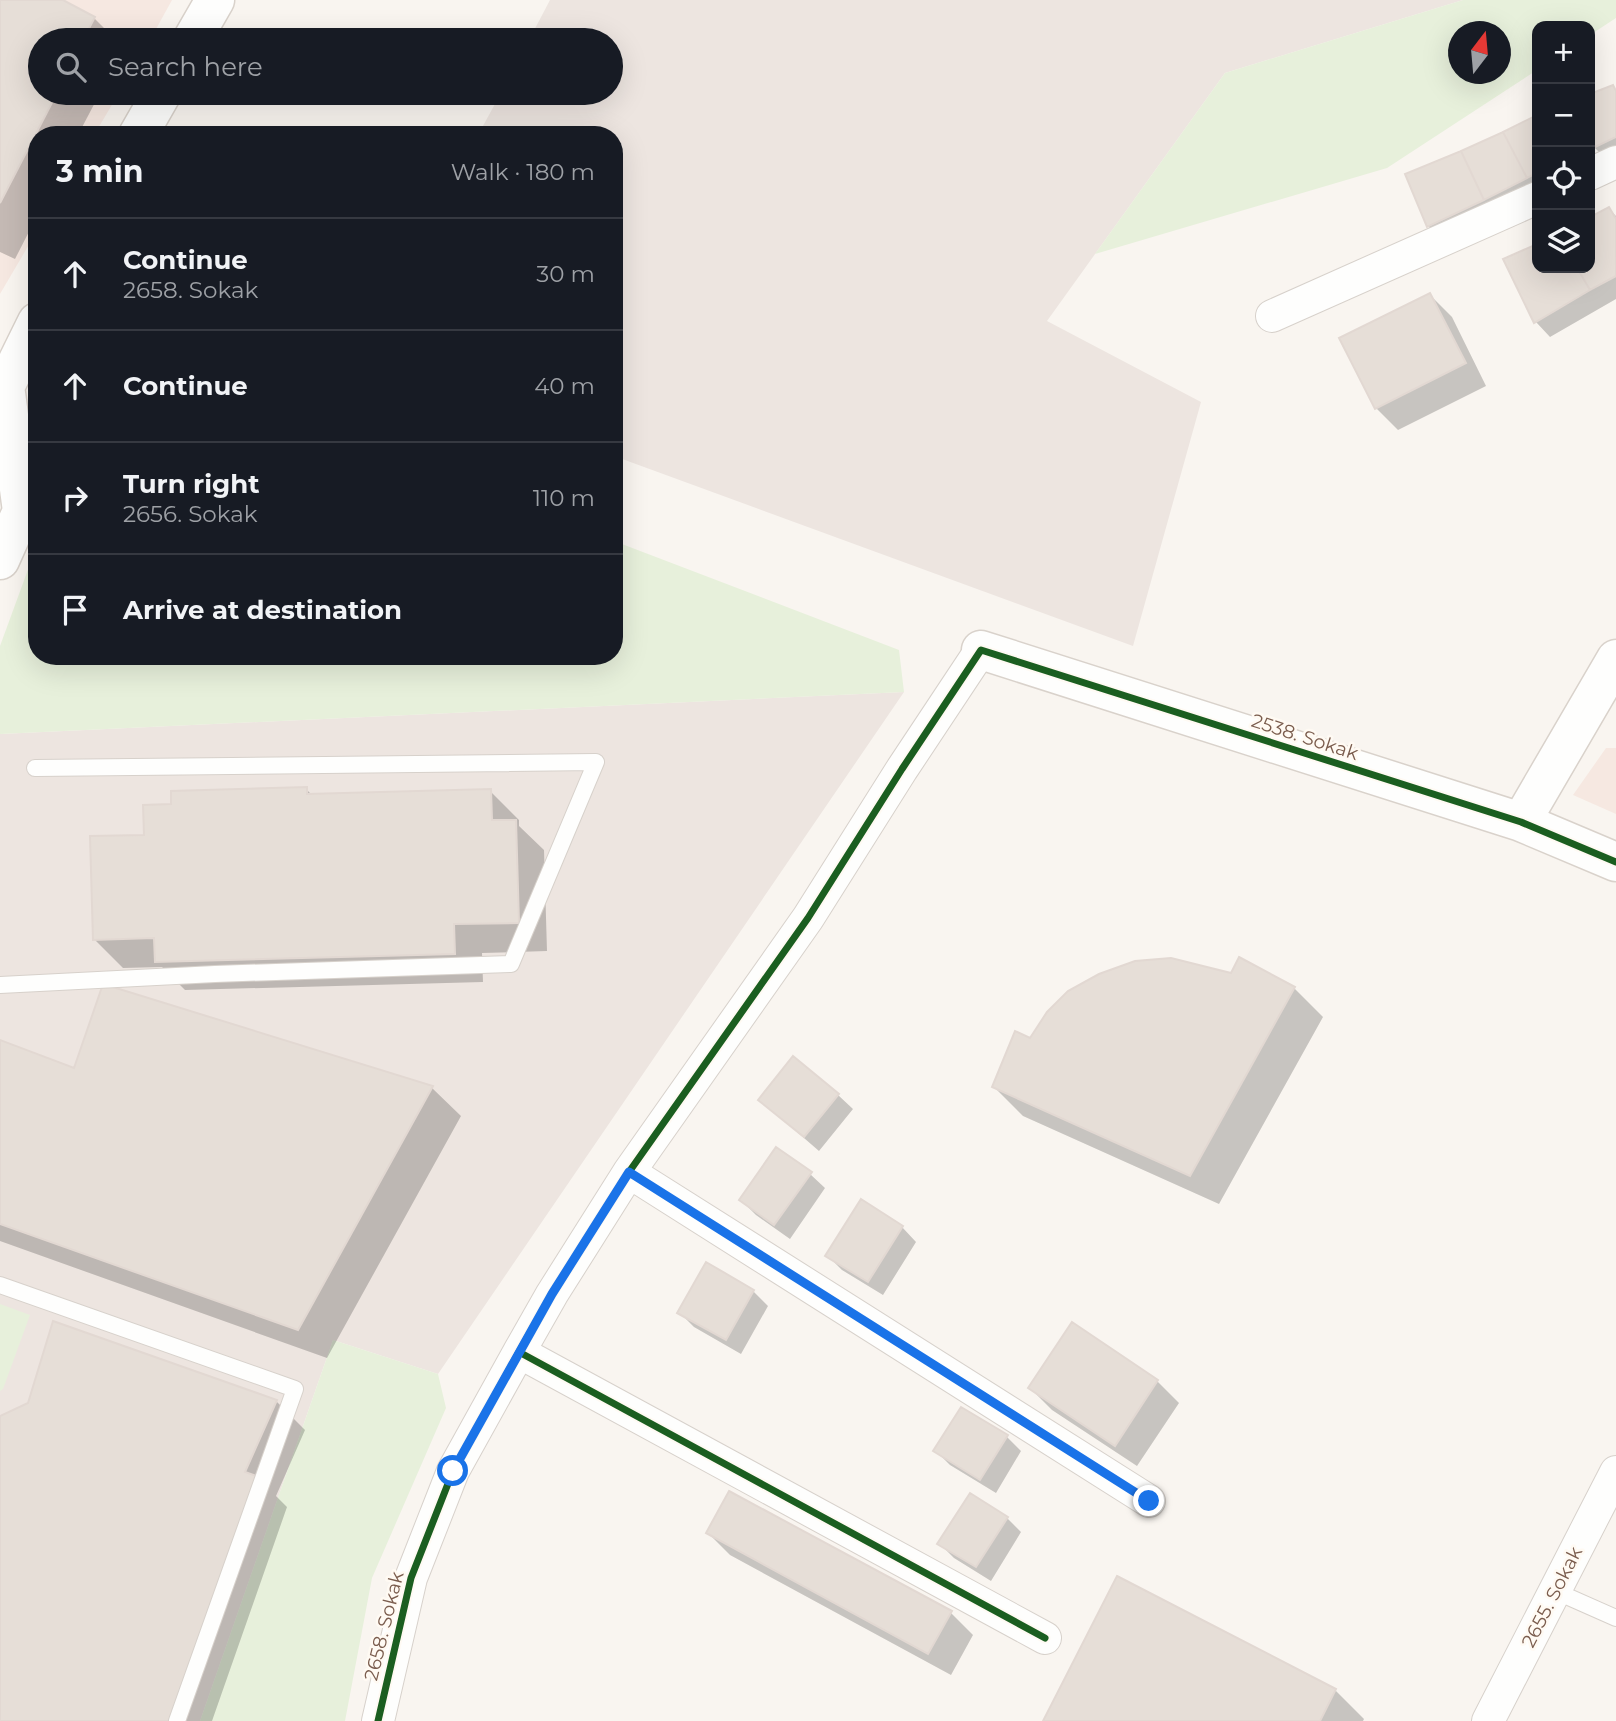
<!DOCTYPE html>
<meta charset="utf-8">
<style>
body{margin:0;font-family:Montserrat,sans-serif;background:#20242c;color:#f1f3f6}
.controls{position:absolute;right:21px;top:21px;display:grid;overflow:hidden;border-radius:14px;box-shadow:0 7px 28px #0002}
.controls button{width:63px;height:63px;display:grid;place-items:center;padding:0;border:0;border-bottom:2px solid #363941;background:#171b24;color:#f1f3f6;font:35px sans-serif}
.compass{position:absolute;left:1448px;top:21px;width:63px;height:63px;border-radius:50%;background:#171b24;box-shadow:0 7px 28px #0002;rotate:16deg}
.stop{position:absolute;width:21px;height:21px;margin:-16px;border:5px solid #1a73e8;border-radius:50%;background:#fff}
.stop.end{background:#1a73e8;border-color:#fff;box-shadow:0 2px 7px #0008}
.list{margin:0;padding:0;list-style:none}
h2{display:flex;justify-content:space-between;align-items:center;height:91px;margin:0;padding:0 28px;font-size:30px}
h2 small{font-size:23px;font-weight:400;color:#9ea1a6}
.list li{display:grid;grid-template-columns:46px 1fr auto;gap:21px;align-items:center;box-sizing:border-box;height:112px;padding:0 28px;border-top:2px solid #363941}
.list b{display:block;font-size:26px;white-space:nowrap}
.list p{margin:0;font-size:23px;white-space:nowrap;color:#9ea1a6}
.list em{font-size:23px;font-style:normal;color:#9ea1a6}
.icon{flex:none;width:38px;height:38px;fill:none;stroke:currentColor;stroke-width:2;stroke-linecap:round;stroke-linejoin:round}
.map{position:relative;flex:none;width:1616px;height:1721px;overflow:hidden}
.search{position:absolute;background:#171b24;box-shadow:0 7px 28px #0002;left:28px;top:28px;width:595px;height:77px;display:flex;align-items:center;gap:18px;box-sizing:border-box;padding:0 24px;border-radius:38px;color:#9ea1a6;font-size:26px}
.panel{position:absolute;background:#171b24;box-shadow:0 7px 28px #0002;left:28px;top:126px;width:595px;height:539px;border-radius:28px}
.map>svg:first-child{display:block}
</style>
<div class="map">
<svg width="1616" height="1721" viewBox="0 0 1616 1721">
<rect width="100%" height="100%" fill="#f9f5f0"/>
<path fill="#f6e8e1" d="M 0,0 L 172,0 L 150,40 L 40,40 L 40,93 L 119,93 L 94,135 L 37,135 L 37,231 L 0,294 Z
M 1606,748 L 1616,748 L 1616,814 L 1573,795 Z"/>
<path fill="#ede5e0" d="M 550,0 L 1463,0 L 1225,73 L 1047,321 L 1201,402 L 1133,646 L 614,456 L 614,135 L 478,135 L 501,93 L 611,93 L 611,40 L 529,40 Z
M 904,692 L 438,1374 L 333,1340 L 200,1721 L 0,1721 L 0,734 Z"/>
<path fill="#e7f0db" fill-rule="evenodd" d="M 1463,0 L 1616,0 L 1616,18 L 1590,35 L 1590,26 L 1537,26 L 1537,70 L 1387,168 L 1095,254 L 1225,73 ZM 1458,32 L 1500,32 L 1500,74 L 1458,74 Z
M 614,541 L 899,650 L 904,692 L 0,734 L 0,646 L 37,545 L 37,656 L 614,656 Z
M 0,1304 L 30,1315 L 3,1389 L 0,1391 Z
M 333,1340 L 438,1374 L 446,1408 L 372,1578 L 345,1721 L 200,1721 Z"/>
<path fill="#0003" d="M 0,0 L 59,0 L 94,18 L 116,40 L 40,40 L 40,93 L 100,93 L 78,135 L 37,135 L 37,216 L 15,259 L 0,252 Z
M 1613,87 L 1616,90 L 1616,158 L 1609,162 L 1590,143 L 1590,96 Z
M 1537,116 L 1537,194 L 1443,241 L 1428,226 L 1462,153 Z
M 1609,209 L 1616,216 L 1616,299 L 1550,337 L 1536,322 L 1505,260 L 1537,246 L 1537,268 L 1590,268 L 1590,219 Z
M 1430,295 L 1452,317 L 1486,386 L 1398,430 L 1376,408 Z
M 306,789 L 312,795 L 490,791 L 519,820 L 519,826 L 544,850 L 547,951 L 482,953 L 483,982 L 185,990 L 162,967 L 123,968 L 94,939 L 146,837 L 173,805 Z
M 1294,988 L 1323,1017 L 1219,1204 L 1023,1116 L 994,1087 L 1031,1040 Z
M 0,1042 L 75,1070 L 432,1088 L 461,1116 L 327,1358 L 0,1241 Z
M 838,1095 L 853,1109 L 819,1151 L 760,1100 Z
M 810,1174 L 825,1188 L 790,1239 L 756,1215 L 741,1200 Z
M 902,1227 L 916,1242 L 883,1295 L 842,1270 L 827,1255 Z
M 707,1265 L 753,1291 L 768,1306 L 741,1354 L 694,1327 L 679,1312 Z
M 1157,1381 L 1179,1403 L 1137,1466 L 1052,1410 L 1030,1388 Z
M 276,1401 L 305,1430 L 276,1496 L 287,1507 L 212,1721 L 0,1721 L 0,1418 Z
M 1007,1437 L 1021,1451 L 996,1493 L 950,1465 L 936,1451 Z
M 1007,1518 L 1021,1532 L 991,1581 L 954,1558 L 940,1544 Z
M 708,1533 L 951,1613 L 973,1635 L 951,1675 L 730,1555 Z
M 1335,1690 L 1364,1719 L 1363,1721 L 1045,1721 Z"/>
<path fill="#e6ded7" stroke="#e2d8d2" stroke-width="2" d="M 0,0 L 63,0 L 95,17 L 83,40 L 40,40 L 40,93 L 57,93 L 0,203 Z
M 1613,85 L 1616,91 L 1616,137 L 1593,148 L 1590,145 L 1590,94 Z
M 1537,115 L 1537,173 L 1527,178 L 1503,132 Z
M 1503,132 L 1527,178 L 1484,200 L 1461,151 Z
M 1461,151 L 1484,200 L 1427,227 L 1405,174 Z
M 1609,207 L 1616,219 L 1616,276 L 1590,290 L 1577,268 L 1590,268 L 1590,217 Z
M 1537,244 L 1537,268 L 1577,268 L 1590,290 L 1534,323 L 1503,259 Z
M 1430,293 L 1466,363 L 1375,409 L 1339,338 Z
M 307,787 L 307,794 L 491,789 L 492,820 L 516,820 L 519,923 L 454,924 L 455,954 L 155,962 L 154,938 L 93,940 L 90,836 L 144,835 L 143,805 L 171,804 L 171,791 Z
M 1239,957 L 1295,987 L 1190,1176 L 992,1087 L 1015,1031 L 1030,1038 L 1047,1012 L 1068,991 L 1099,974 L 1135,961 L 1171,958 L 1231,973 Z
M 103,984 L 433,1086 L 298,1330 L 0,1224 L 0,1040 L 74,1068 Z
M 793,1056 L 839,1094 L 804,1137 L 758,1100 Z
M 776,1147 L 812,1172 L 774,1225 L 739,1200 Z
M 861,1199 L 903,1226 L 868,1282 L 825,1256 Z
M 706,1262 L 754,1290 L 726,1340 L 677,1313 Z
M 53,1321 L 277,1400 L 245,1472 L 259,1477 L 174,1721 L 0,1721 L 0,1416 L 28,1403 Z
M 1072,1322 L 1158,1380 L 1115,1446 L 1028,1388 Z
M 961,1407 L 1008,1435 L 980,1480 L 933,1451 Z
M 729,1491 L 952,1611 L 928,1654 L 706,1533 Z
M 970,1493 L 1008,1517 L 976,1567 L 937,1544 Z
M 1117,1576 L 1336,1689 L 1320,1721 L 1043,1721 Z"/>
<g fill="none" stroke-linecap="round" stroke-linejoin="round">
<defs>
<path id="lane" d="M 0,985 L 215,974 L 511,964 L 596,762 L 35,768
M 0,1285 L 295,1389 L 177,1721
M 1555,1591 L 1616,1618"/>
<path id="street" d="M 1590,174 L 1616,162
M 1272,316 L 1537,198
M 981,650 L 902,769 L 808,918 L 629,1172 L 552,1294 L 519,1352 L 1045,1638
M 629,1172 L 1149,1501
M 378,1721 L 411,1578 L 453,1471 L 519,1352
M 1488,1721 L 1616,1472"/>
<path id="secondary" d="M 192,40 L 215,0
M 138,135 L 162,93
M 0,397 L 37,322
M 0,560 L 22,511 L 5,386
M 981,650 L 1521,822 L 1616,862
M 1521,822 L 1616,659"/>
</defs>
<use href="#lane" stroke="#d7d1cb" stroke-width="18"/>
<use href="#street" stroke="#d7d1cb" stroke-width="34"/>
<use href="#secondary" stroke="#d9d2cb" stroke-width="41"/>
<use href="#lane" stroke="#fefefd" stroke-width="16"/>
<use href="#street" stroke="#fefefd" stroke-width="32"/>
<use href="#secondary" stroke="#fefefd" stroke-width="38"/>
<defs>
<path id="cycleway" d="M 1045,1638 L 519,1352 L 552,1294 L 629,1172 L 808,918 L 902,769 L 981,650 L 1521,822 L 1616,862
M 378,1721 L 411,1578 L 453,1471 L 519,1352"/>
</defs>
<use href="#cycleway" stroke="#fffaf3" stroke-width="11"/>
<use href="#cycleway" stroke="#1b5e20" stroke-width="7"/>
</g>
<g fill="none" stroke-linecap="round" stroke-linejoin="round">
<path stroke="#1a73e8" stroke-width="9" d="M 453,1471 L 552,1294 L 629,1172 L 1149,1501"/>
</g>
<g text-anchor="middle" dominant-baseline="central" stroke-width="5" stroke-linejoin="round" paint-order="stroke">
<g font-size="19" fill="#7a5c4d" stroke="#fffaf3">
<text transform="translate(1305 737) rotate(18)">2538. Sokak</text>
<text transform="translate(1552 1597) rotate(-63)">2655. Sokak</text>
<text transform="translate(384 1626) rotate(-76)">2658. Sokak</text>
</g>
</g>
</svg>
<div class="controls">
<button>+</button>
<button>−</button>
<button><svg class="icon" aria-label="locate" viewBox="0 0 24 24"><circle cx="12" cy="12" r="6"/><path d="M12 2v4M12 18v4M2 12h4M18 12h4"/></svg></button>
<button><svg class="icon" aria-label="layers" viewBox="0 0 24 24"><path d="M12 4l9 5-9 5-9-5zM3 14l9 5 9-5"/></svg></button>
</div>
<svg class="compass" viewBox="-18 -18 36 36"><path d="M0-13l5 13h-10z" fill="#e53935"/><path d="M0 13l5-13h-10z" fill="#9ea1a6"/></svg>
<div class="stop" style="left:453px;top:1471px"></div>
<div class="stop end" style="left:1149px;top:1501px"></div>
<div class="search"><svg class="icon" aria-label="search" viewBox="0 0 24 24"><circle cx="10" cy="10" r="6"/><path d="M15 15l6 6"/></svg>Search here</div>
<section class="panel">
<h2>3 min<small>Walk · 180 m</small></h2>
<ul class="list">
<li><svg class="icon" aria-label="ahead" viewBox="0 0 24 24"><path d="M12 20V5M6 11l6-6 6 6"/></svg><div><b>Continue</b><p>2658. Sokak</p></div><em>30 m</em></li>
<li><svg class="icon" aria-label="ahead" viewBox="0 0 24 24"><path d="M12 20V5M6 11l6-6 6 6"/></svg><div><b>Continue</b></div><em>40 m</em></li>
<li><svg class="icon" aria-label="right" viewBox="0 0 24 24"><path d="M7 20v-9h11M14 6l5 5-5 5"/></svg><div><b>Turn right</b><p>2656. Sokak</p></div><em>110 m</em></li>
<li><svg class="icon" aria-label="arrive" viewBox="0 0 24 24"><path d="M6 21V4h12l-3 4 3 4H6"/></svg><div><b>Arrive at destination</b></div></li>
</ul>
</section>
</div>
